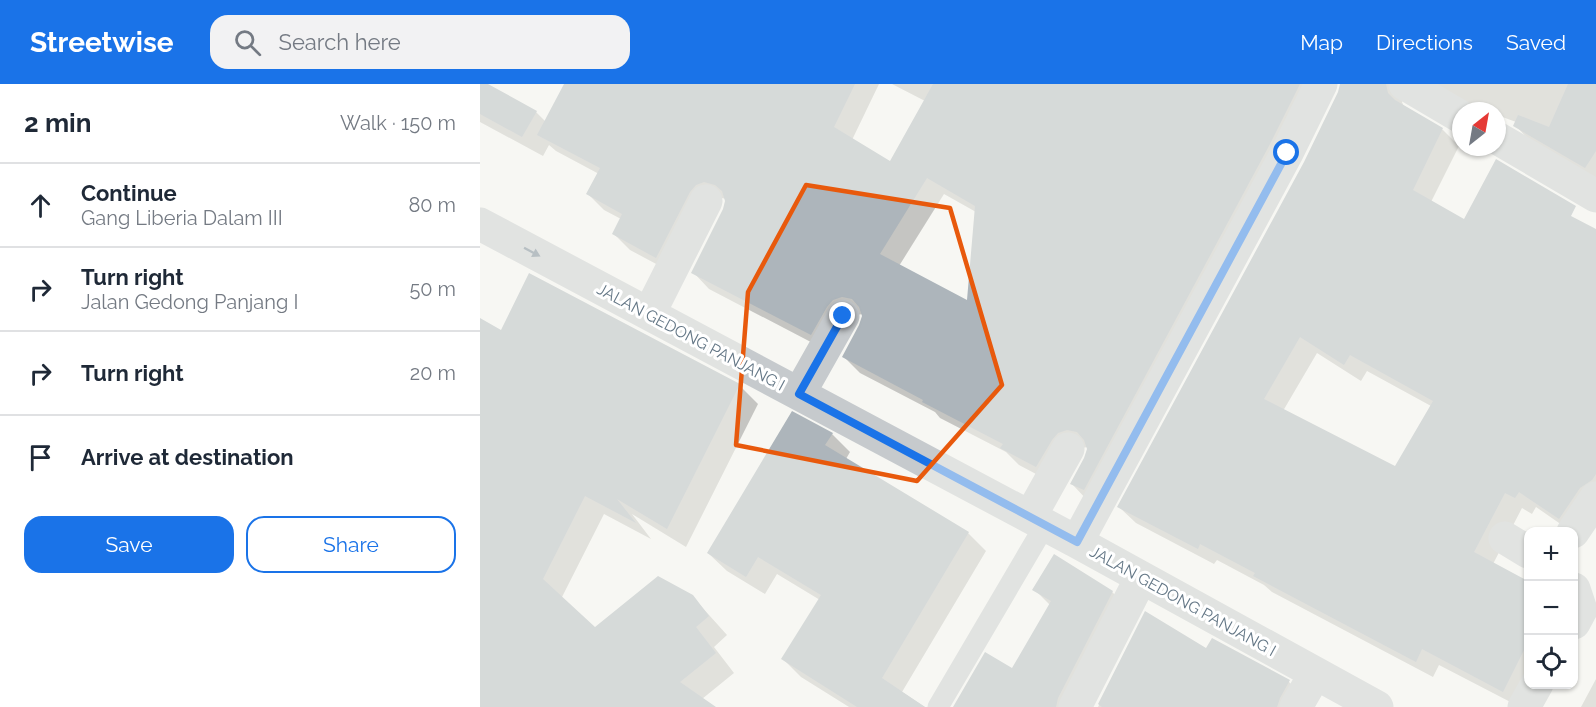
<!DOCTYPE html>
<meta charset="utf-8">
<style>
body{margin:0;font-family:Raleway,sans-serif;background:#f2f2f3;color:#1f2937}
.controls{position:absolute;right:18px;bottom:18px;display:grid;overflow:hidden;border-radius:12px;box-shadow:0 2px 4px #0004}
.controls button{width:54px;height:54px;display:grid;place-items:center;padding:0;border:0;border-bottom:2px solid #e0e1e3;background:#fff;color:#1f2937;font:30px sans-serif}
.compass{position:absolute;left:972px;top:18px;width:54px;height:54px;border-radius:50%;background:#fff;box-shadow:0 2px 4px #0004;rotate:31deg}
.stop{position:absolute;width:18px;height:18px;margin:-14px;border:4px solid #1a73e8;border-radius:50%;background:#fff}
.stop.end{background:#1a73e8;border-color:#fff;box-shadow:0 2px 6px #0008}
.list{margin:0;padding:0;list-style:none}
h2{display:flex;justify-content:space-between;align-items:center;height:78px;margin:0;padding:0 24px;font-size:26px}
h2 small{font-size:20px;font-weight:400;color:#747a83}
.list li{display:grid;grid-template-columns:39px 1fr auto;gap:18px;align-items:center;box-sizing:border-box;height:84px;padding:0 24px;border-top:2px solid #e0e1e3}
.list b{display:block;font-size:22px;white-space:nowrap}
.list p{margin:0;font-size:20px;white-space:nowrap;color:#747a83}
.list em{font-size:20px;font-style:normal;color:#747a83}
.actions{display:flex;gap:12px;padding:18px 24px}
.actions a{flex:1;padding:14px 0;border:2px solid #1a73e8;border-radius:18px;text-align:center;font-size:21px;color:#1a73e8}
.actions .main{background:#1a73e8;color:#fff}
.icon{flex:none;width:33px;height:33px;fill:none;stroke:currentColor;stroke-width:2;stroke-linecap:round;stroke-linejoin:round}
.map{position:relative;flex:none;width:1116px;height:623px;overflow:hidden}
header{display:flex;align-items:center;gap:36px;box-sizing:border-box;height:84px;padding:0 30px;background:#1a73e8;color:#fff}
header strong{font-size:28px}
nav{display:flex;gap:33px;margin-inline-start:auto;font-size:21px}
.search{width:420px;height:54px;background:#f2f2f3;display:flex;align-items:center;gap:15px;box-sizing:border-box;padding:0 21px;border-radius:18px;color:#747a83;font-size:22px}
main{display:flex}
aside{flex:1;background:#fff}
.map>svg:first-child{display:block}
</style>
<header>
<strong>Streetwise</strong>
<div class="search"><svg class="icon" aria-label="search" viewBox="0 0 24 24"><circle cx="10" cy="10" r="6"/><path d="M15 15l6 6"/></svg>Search here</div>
<nav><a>Map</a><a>Directions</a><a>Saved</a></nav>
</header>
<main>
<aside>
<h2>2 min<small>Walk · 150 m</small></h2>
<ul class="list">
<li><svg class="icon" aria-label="ahead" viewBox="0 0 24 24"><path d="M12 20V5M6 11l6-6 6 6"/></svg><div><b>Continue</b><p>Gang Liberia Dalam III</p></div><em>80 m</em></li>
<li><svg class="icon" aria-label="right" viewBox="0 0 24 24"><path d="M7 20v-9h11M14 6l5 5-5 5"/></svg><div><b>Turn right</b><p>Jalan Gedong Panjang I</p></div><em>50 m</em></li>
<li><svg class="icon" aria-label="right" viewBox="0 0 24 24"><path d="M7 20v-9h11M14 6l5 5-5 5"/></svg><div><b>Turn right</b></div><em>20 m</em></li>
<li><svg class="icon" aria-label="arrive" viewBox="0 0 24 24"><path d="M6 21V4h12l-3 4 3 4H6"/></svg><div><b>Arrive at destination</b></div></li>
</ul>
<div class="actions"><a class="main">Save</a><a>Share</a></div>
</aside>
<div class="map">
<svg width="1116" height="623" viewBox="0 0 1116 623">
<rect width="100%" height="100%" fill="#f7f7f3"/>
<path fill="#0003" fill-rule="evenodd" d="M 0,0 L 5,0 L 56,28 L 66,38 L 85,0 L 399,0 L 372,56 L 410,80 L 445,17 L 412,0 L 849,0 L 608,417 L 592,400 L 606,375 L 608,363 L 595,365 L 573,399 L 539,381 L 526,368 L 460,334 L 455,328 L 380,289 L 363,272 L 381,242 L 383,230 L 370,232 L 348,267 L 229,205 L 213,188 L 244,125 L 246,115 L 242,114 L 193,189 L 150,166 L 133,149 L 141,135 L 124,126 L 108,110 L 119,90 L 76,67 L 69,61 L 63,72 L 0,38 ZM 464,110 L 496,128 L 488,218 L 419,182 Z
M 861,0 L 933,0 L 925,8 L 922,18 L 924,23 L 963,46 L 979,62 L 951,118 L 985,137 L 1116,146 L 1116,421 L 1092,448 L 1056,423 L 1052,430 L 1042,424 L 1013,480 L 1048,499 L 1048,600 L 1040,623 L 959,581 L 953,593 L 792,508 L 784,501 L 737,476 L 734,480 L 656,439 L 639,423 L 825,79 L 859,9 ZM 837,269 L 881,297 L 887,287 L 951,322 L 916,384 L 803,327 Z
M 953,0 L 1116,0 L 1116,96 L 1051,58 L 1035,41 L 1036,38 L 1017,31 L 1017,27 L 1006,27 L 998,24 L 997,26 Z
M 0,236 L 22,248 L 259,301 L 278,320 L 206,463 L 152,430 L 171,455 L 124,430 L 81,515 L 114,545 L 212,512 L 247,551 L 234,563 L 254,589 L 222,615 L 233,623 L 0,623 Z
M 352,350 L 370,368 L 366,375 L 488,449 L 506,467 L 422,608 L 445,623 L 369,623 L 321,593 L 303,575 L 340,516 L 297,490 L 285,510 L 247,487 L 228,469 Z
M 554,505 L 632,508 L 651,526 L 601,623 L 474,623 L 533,586 L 570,521 Z
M 666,529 L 727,566 L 809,598 L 827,616 L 823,623 L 618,623 Z
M 1116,595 L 1116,623 L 1101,623 Z"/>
<path fill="#adb5bb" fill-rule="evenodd" d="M 0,0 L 8,0 L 57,27 L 42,53 L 0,30 Z
M 84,0 L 375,0 L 354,43 L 410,77 L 453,0 L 820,0 L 790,60 L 604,406 L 590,400 L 604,374 L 607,365 L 604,356 L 597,348 L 587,346 L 578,349 L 572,356 L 556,383 L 520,364 L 523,360 L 442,318 L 443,316 L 362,273 L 379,241 L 382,232 L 379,223 L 372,215 L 362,213 L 353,216 L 347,223 L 331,251 L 211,189 L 243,125 L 245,117 L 242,107 L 235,101 L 224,98 L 216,101 L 210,108 L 176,174 L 132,150 L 142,130 L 106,110 L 120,84 L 57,51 ZM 447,94 L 495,122 L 487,216 L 400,170 Z
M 860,0 L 906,0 L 908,9 L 915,16 L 963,44 L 933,106 L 984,135 L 1016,75 L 1096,122 L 1091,132 L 1116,145 L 1116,390 L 1112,396 L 1100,404 L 1079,435 L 1039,408 L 1035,414 L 1025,409 L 994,468 L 1048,497 L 1048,558 L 1023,608 L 942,565 L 936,578 L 773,492 L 775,489 L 720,460 L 718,465 L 637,423 L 824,78 L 858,8 ZM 820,253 L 864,281 L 870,271 L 953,317 L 915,382 L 784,315 Z
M 1088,0 L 1116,0 L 1116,67 L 1105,84 L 1033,42 L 1038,31 L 1069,43 Z
M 49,189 L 260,300 L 187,445 L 137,415 L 156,439 L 105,412 L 63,495 L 115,543 L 178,492 L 213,511 L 229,532 L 216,543 L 236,569 L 200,598 L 236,623 L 0,623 L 0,234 L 21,246 Z
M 312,327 L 353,349 L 345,361 L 489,448 L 402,594 L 445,623 L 377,623 L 301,575 L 341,511 L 278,473 L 266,493 L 227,469 Z
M 574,470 L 633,507 L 578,614 L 576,623 L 473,623 L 505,568 L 532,584 L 571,517 L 552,506 Z
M 665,527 L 726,564 L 732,554 L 810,596 L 800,614 L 797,623 L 622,623 L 618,620 Z"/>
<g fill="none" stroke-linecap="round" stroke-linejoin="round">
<path stroke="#c6cacd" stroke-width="21" d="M 458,623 L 565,441"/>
<path stroke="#c6cacd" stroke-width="33" d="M 925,0 L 981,33
M 1017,54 L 1116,112
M 0,140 L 597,458 L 897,623
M 169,230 L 226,117
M 319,310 L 363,232
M 550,433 L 588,365
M 1093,448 L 1116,414
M 1025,454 L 1048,468
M 597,458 L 807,69 L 841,0
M 1094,505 L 1101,526 L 1094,539
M 595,623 L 661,494
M 816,623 L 835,590
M 1044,623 L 1057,600"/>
</g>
<defs><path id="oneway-solid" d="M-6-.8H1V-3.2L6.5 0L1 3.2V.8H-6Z" transform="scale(1.5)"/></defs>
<use fill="#697b8a" href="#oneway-solid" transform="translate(52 168) rotate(28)"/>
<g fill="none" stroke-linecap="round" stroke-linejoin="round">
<path stroke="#1a73e8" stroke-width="8" d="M 363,232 L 319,310 L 597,458 L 807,69"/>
</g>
<path d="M0 0H1116V623H0ZM 326,101 L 470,124 L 522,301 L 437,397 L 256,361 L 268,208 Z" fill="#f7f7f3" fill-opacity=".55" fill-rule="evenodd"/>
<path fill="none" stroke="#e8590c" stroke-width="4.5" stroke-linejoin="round" d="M 326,101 L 470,124 L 522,301 L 437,397 L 256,361 L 268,208 Z"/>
<g text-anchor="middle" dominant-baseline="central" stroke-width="6" stroke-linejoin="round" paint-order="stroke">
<g font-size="16" fill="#647786" stroke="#fff">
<text transform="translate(211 253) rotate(28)">JALAN GEDONG PANJANG I</text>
<text transform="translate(703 517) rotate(29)">JALAN GEDONG PANJANG I</text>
</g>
</g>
</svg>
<div class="controls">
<button>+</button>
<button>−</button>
<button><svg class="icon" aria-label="locate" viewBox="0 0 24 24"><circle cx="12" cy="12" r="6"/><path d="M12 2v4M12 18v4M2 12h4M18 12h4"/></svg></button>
</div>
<svg class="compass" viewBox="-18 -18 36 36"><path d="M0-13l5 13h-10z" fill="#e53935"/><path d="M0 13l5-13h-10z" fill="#747a83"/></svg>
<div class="stop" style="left:807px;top:69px"></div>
<div class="stop end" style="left:363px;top:232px"></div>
</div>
</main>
